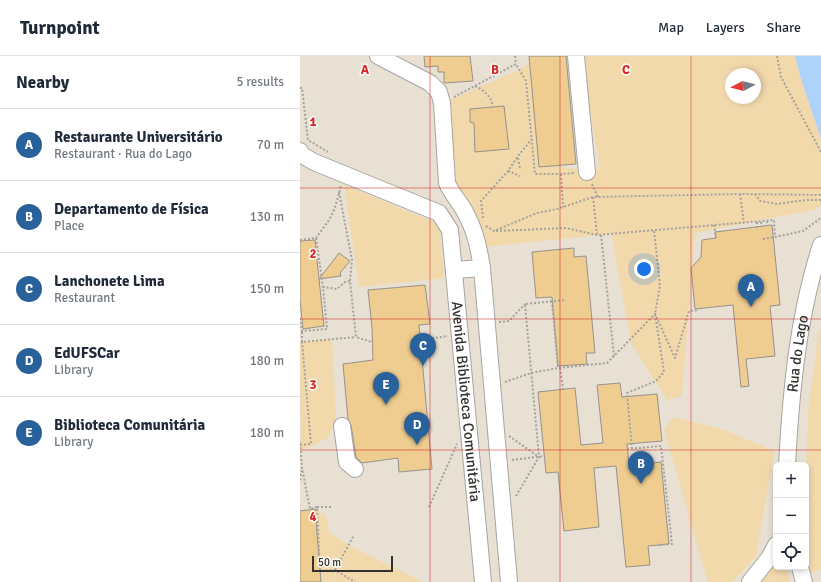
<!DOCTYPE html>
<meta charset="utf-8">
<style>
body{margin:0;font-family:Signika,sans-serif;background:#f6f6f7;color:#1f2937}
.controls{position:absolute;right:12px;bottom:12px;display:grid;overflow:hidden;border-radius:6px;box-shadow:0 2px 6px #0003}
.controls button{width:36px;height:36px;display:grid;place-items:center;padding:0;border:0;border-bottom:1px solid #e0e1e3;background:#fff;color:#1f2937;font:20px sans-serif}
.compass{position:absolute;left:425px;top:12px;width:36px;height:36px;border-radius:50%;background:#fff;box-shadow:0 2px 6px #0003;rotate:263deg}
.scale{position:absolute;left:12px;bottom:10px;width:81px;box-sizing:border-box;padding-left:4px;border:2px solid #32312f;border-top:0;font-size:11px;line-height:14px;white-space:nowrap;color:#32312f;-webkit-text-stroke:3px #fdf9f3;paint-order:stroke}
.you{position:absolute;left:344px;top:213px;width:14px;height:14px;margin:-10px;border:3px solid #fff;border-radius:50%;background:#1a73e8;box-shadow:0 0 0 6px #1a73e833}
.badge{display:grid;place-items:center;width:26px;height:26px;border-radius:50%;background:#29629a;color:#fff;font-size:13px;font-weight:700}
.pin{position:absolute;translate:-50% -33px;filter:drop-shadow(0 1px 2px #0008)}
.pin::after{content:'';position:absolute;top:21px;width:14px;height:12px;background:inherit;clip-path:polygon(0 0,100% 0,50% 100%)}
.list{margin:0;padding:0;list-style:none}
h2{display:flex;justify-content:space-between;align-items:center;height:52px;margin:0;padding:0 16px;font-size:17px}
h2 small{font-size:13px;font-weight:400;color:#747a83}
.list li{display:grid;grid-template-columns:26px 1fr auto;gap:12px;align-items:center;box-sizing:border-box;height:72px;padding:0 16px;border-top:1px solid #e0e1e3}
.list b{display:block;font-size:15px;white-space:nowrap}
.list p{margin:0;font-size:13px;white-space:nowrap;color:#747a83}
.list em{font-size:13px;font-style:normal;color:#747a83}
.icon{flex:none;width:22px;height:22px;fill:none;stroke:currentColor;stroke-width:2;stroke-linecap:round;stroke-linejoin:round}
.map{position:relative;flex:none;width:521px;height:526px;overflow:hidden}
header{display:flex;align-items:center;gap:24px;box-sizing:border-box;height:56px;padding:0 20px;background:#fff;border-bottom:1px solid #e0e1e3}
header strong{font-size:19px}
nav{display:flex;gap:22px;margin-inline-start:auto;font-size:14px}
main{display:flex}
aside{flex:1;background:#fff}
.map>svg:first-child{display:block}
</style>
<header>
<strong>Turnpoint</strong>
<nav><a>Map</a><a>Layers</a><a>Share</a></nav>
</header>
<main>
<aside>
<h2>Nearby<small>5 results</small></h2>
<ul class="list">
<li><span class="badge">A</span><div><b>Restaurante Universitário</b><p>Restaurant · Rua do Lago</p></div><em>70 m</em></li>
<li><span class="badge">B</span><div><b>Departamento de Física</b><p>Place</p></div><em>130 m</em></li>
<li><span class="badge">C</span><div><b>Lanchonete Lima</b><p>Restaurant</p></div><em>150 m</em></li>
<li><span class="badge">D</span><div><b>EdUFSCar</b><p>Library</p></div><em>180 m</em></li>
<li><span class="badge">E</span><div><b>Biblioteca Comunitária</b><p>Library</p></div><em>180 m</em></li>
</ul>
</aside>
<div class="map">
<svg width="521" height="526" viewBox="0 0 521 526">
<rect width="100%" height="100%" fill="#f0ece6"/>
<path fill="#e7e0d3" fill-rule="evenodd" d="M 0,0 L 521,0 L 521,526 L 0,526 ZM 431,18 L 455,18 L 455,42 L 431,42 ZM 476,409 L 506,409 L 506,511 L 476,511 Z"/>
<path fill="#f2d9ac" fill-rule="evenodd" d="M 281,0 L 495,0 L 500,20 L 521,83 L 521,150 L 513,154 L 395,177 L 382,340 L 367,344 L 331,287 L 310,171 L 311,178 L 184,191 L 150,133 L 142,47 L 219,14 L 229,7 L 239,111 L 254,110 L 282,114 L 300,113 ZM 431,18 L 455,18 L 455,42 L 431,42 Z
M 44,129 L 139,168 L 144,222 L 59,231 Z
M 521,271 L 521,514 L 506,519 L 506,419 L 508,356 L 518,282 Z
M 32,283 L 36,363 L 28,382 L 1,395 L 0,286 Z
M 374,361 L 422,373 L 474,395 L 456,501 L 432,526 L 408,526 L 364,373 Z
M 15,453 L 26,459 L 29,476 L 52,491 L 123,526 L 21,526 Z
M 476,503 L 476,511 L 487,511 L 489,526 L 458,526 Z"/>
<path fill="#add3fb" d="M 495,0 L 521,0 L 521,83 L 500,20 Z"/>
<path fill="#efcc8f" stroke="#96928d" d="M 124,0 L 170,0 L 173,25 L 144,27 L 144,16 L 138,16 L 138,10 L 125,11 Z
M 229,0 L 266,0 L 276,108 L 239,111 Z
M 204,50 L 209,93 L 175,96 L 174,67 L 170,66 L 170,53 Z
M 472,169 L 480,249 L 470,250 L 475,300 L 446,303 L 449,330 L 441,331 L 433,249 L 395,253 L 391,212 L 401,201 L 402,184 L 416,182 L 415,176 Z
M 15,184 L 19,223 L 39,197 L 50,205 L 40,217 L 41,220 L 19,223 L 24,270 L 3,273 L 0,244 L 0,185 Z
M 274,192 L 274,201 L 286,200 L 295,297 L 286,297 L 287,308 L 258,310 L 252,241 L 236,242 L 232,196 Z
M 125,229 L 130,268 L 119,269 L 132,413 L 99,416 L 98,402 L 62,407 L 56,401 L 51,369 L 48,363 L 43,308 L 73,304 L 72,272 L 68,234 Z
M 320,327 L 322,341 L 357,338 L 362,385 L 327,388 L 329,410 L 361,406 L 369,488 L 348,490 L 350,509 L 326,511 L 316,410 L 294,412 L 299,471 L 264,475 L 258,416 L 246,417 L 238,336 L 275,332 L 281,389 L 303,387 L 297,329 Z
M 15,453 L 21,526 L 0,526 L 0,455 Z"/>
<g fill="none" stroke-linecap="round" stroke-linejoin="round">
<defs>
<g id="minor">
<path d="M 78,0 L 130,27 L 139,36 L 142,47 L 147,127 C 152,139 162,148 167,160 C 176,177 179,194 182,212 L 209,526"/>
<path d="M 276,0 L 287,116"/>
<path id="s1" d="M 0,95 L 2,99 L 14,106 L 139,157 L 150,174 L 183,526"/>
<path d="M 154,214 L 182,212"/>
<path d="M 42,370 L 47,406 L 55,413"/>
<path id="s2" d="M 487,409 C 491,335 498,259 521,189"/>
<path d="M 500,511 L 504,526"/>
<path d="M 450,526 L 469,502 L 476,489"/>
</g>
</defs>
<use href="#minor" stroke="#a8a59f" stroke-width="18"/>
<path stroke="#a5a29e" stroke-width="2" stroke-dasharray="2 2" stroke-linecap="butt" d="M 215,0 L 216,8
M 477,0 L 481,21 L 521,96
M 175,30 C 185,35 191,40 193,51
M 0,32 L 2,32 L 8,84 L 28,96
M 154,41 L 216,8 L 226,25 L 235,118 L 261,118 L 275,117
M 218,102 L 220,112
M 208,115 L 220,120
M 261,118 L 263,151
M 292,128 L 298,141
M 39,136 L 52,204 L 50,225
M 440,138 L 444,167
M 455,138 L 460,145 L 477,148 L 506,144 L 521,144
M 293,141 L 297,178
M 183,162 L 181,145 L 208,115 L 218,100 L 232,83
M 467,165 L 468,170
M 457,166 L 457,172
M 461,166 L 462,171
M 414,169 L 416,182
M 186,170 L 194,175 L 237,157 L 257,153 L 293,141 L 440,138 L 521,139
M 196,175 L 266,172 L 297,179 L 474,164 L 475,181
M 301,179 L 314,300
M 16,182 L 23,231
M 463,183 L 475,181 L 503,175 L 521,162
M 0,184 L 16,182 C 20,176 25,170 29,164 C 35,154 38,141 41,130
M 252,245 L 258,312
M 0,262 L 2,275 L 27,273 L 23,231 L 37,233 L 45,226 L 50,225 L 56,281 L 72,286
M 199,266 L 209,265 L 225,248
M 2,276 L 2,286 L 56,281
M 120,284 L 148,280
M 260,312 L 263,333
M 205,326 L 231,317 L 258,312 L 307,307 L 355,258 L 375,302 L 389,255 L 399,254
M 209,380 L 239,401
M 0,387 L 2,412 L 10,453 L 17,451 L 20,515 L 35,514 L 55,526
M 0,389 L 11,388 L 2,286
M 327,393 L 361,390 L 372,488 L 358,489
M 332,393 L 327,337 L 356,325 L 364,316 L 355,258 L 360,230 L 354,174
M 212,404 L 245,400
M 0,424 L 2,413
M 216,440 L 239,401 L 225,248 L 266,244
M 17,451 L 33,451
M 129,451 L 157,388
M 35,514 L 54,479"/>
<use href="#minor" stroke="#fff" stroke-width="16"/>
</g>
<path fill="none" stroke="#d62828" stroke-width="1" stroke-opacity="0.55" d="M 130,0 L 130,526M 260,0 L 260,526M 391,0 L 391,526M 0,132 L 521,132M 0,263 L 521,263M 0,394 L 521,394"/>
<g text-anchor="middle" dominant-baseline="central" stroke-width="3" stroke-linejoin="round" paint-order="stroke">
<g font-size="15" fill="#32312f" stroke="#fdf9f3">
<text stroke="none"><textPath href="#s2" startOffset="112">Rua do Lago</textPath></text>
<text stroke="none"><textPath href="#s1" startOffset="346">Avenida Biblioteca Comunitária</textPath></text>
</g>
</g>
<g font-size="13" text-anchor="middle" font-weight="bold" fill="#d62828" stroke="#fdf9f3" stroke-width="3" stroke-linejoin="round" paint-order="stroke">
<text x="65" y="18">A</text>
<text x="195" y="18">B</text>
<text x="326" y="18">C</text>
<text x="13" y="70">1</text>
<text x="13" y="202">2</text>
<text x="13" y="333">3</text>
<text x="13" y="465">4</text>
</g>
</svg>
<div class="controls">
<button>+</button>
<button>−</button>
<button><svg class="icon" aria-label="locate" viewBox="0 0 24 24"><circle cx="12" cy="12" r="6"/><path d="M12 2v4M12 18v4M2 12h4M18 12h4"/></svg></button>
</div>
<svg class="compass" viewBox="-18 -18 36 36"><path d="M0-13l5 13h-10z" fill="#e53935"/><path d="M0 13l5-13h-10z" fill="#747a83"/></svg>
<div class="scale">50 m</div>
<div class="you"></div>
<div class="pin badge" style="left:451px;top:251px">A</div>
<div class="pin badge" style="left:341px;top:428px">B</div>
<div class="pin badge" style="left:123px;top:310px">C</div>
<div class="pin badge" style="left:117px;top:389px">D</div>
<div class="pin badge" style="left:86px;top:349px">E</div>
</div>
</main>
